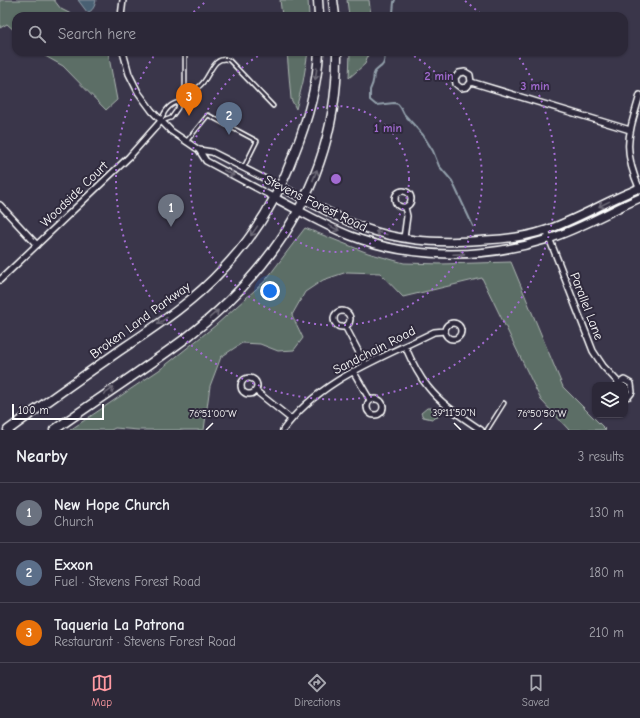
<!DOCTYPE html>
<meta charset="utf-8">
<style>
body{margin:0;font-family:"Comic Neue",sans-serif;background:#343040;color:#f1f3f6}
.controls{position:absolute;right:12px;bottom:12px;display:grid;overflow:hidden;border-radius:8px;box-shadow:0 1px 3px #0004}
.controls button{width:36px;height:36px;display:grid;place-items:center;padding:0;border:0;border-bottom:1px solid #484453;background:#2c2838;color:#f1f3f6;font:20px sans-serif}
.scale{position:absolute;left:12px;bottom:10px;width:92px;box-sizing:border-box;padding-left:4px;border:2px solid #fff;border-top:0;font-size:11px;line-height:14px;white-space:nowrap;color:#fff;-webkit-text-stroke:3px #2f2a3d;paint-order:stroke}
.you{position:absolute;left:270px;top:291px;width:14px;height:14px;margin:-10px;border:3px solid #fff;border-radius:50%;background:#1a73e8;box-shadow:0 0 0 6px #1a73e833}
.badge{display:grid;place-items:center;width:26px;height:26px;border-radius:50%;background:#ff9aa2;color:#fff;font-size:13px;font-weight:700}
.pin{position:absolute;translate:-50% -33px;filter:drop-shadow(0 1px 2px #0008)}
.pin::after{content:'';position:absolute;top:21px;width:14px;height:12px;background:inherit;clip-path:polygon(0 0,100% 0,50% 100%)}
.list{margin:0;padding:0;list-style:none}
h2{display:flex;justify-content:space-between;align-items:center;height:52px;margin:0;padding:0 16px;font-size:17px}
h2 small{font-size:13px;font-weight:400;color:#a6a6ae}
.list li{display:grid;grid-template-columns:26px 1fr auto;gap:12px;align-items:center;box-sizing:border-box;height:60px;padding:0 16px;border-top:1px solid #484453}
.list b{display:block;font-size:15px;white-space:nowrap}
.list p{margin:0;font-size:13px;white-space:nowrap;color:#a6a6ae}
.list em{font-size:13px;font-style:normal;color:#a6a6ae}
.icon{flex:none;width:22px;height:22px;fill:none;stroke:currentColor;stroke-width:2;stroke-linecap:round;stroke-linejoin:round}
.map{position:relative;flex:none;width:640px;height:430px;overflow:hidden}
.search{position:absolute;background:#2c2838;box-shadow:0 1px 3px #0004;left:12px;right:12px;top:12px;height:44px;display:flex;align-items:center;gap:10px;box-sizing:border-box;padding:0 14px;border-radius:12px;color:#a6a6ae;font-size:15px}
.sheet{height:232px;background:#2c2838}
nav{display:flex;justify-content:space-around;align-items:center;box-sizing:border-box;height:56px;border-top:1px solid #484453;background:#2c2838;font-size:11px;color:#a6a6ae}
nav a{display:grid;justify-items:center;gap:2px}
nav .on{color:#ff9aa2}
.map>svg:first-child{display:block}
</style>
<div class="map">
<svg width="640" height="430" viewBox="0 0 640 430">
<rect width="100%" height="100%" fill="#3a364a"/>
<filter id="ink" filterUnits="userSpaceOnUse"><feTurbulence type="fractalNoise" baseFrequency=".025" numOctaves="2"/><feDisplacementMap in="SourceGraphic" scale="8" xChannelSelector="R" yChannelSelector="G"/><feConvolveMatrix kernelMatrix="1 2 1 2 8 2 1 2 1" color-interpolation-filters="sRGB"/></filter>
<g filter="url(#ink)">
<path fill="#5b6e66" stroke="#adb6b2" d="M 0,0 L 54,0 L 61,9 L 75,16 L 16,16 L 16,32 L 7,24 L 0,28 Z
M 280,0 L 308,0 L 309,16 L 282,16 Z
M 347,0 L 369,0 L 371,16 L 349,16 Z
M 38,52 L 108,52 L 117,100 L 106,110 L 63,66 Z
M 287,52 L 308,52 L 303,82 L 296,109 L 291,99 Z
M 350,52 L 369,52 L 365,64 L 349,78 Z
M 305,228 L 368,253 L 404,263 L 442,264 L 511,262 L 563,387 L 606,430 L 569,430 L 541,400 L 482,278 L 403,297 L 380,273 L 347,272 L 323,280 L 305,292 L 292,315 L 303,338 L 294,350 L 278,351 L 260,344 L 242,343 L 221,357 L 210,386 L 204,430 L 138,430 L 115,428 L 111,430 L 70,430 L 162,368 L 216,325 L 265,281 Z
M 427,408 L 432,408 L 439,414 L 438,417 L 432,419 L 423,417 L 421,413 Z"/>
<path fill="#496173" stroke="#92a0ab" d="M 78,0 L 96,0 C 95,5 93,12 87,12 Z"/>
<g fill="none" stroke-linecap="round" stroke-linejoin="round">
<path stroke="#92a0ab" stroke-width="2" d="M 390,16 L 393,13 L 394,2 L 395,0
M 384,52 C 387,70 376,66 374,74 C 373,76 374,79 373,81 C 373,84 371,87 370,90 C 370,93 370,97 370,100 L 376,105 L 394,103 L 398,104 L 401,108 L 404,114 L 423,135 L 433,151 L 439,166 L 452,181 L 473,226"/>
<defs>
<path id="lane" d="M 182,16 L 186,15 L 189,16
M 184,89 C 189,89 193,90 197,88 C 210,82 211,54 229,60 L 273,106
M 161,121 C 164,111 169,104 179,102
M 162,121 L 171,118 L 178,108 L 179,102 L 183,94 L 185,86 L 185,52
M 186,142 L 208,115 L 257,141 L 244,167
M 487,430 L 504,403"/>
<path id="street" d="M 121,16 L 123,0
M 123,52 L 129,74 L 138,92 L 152,111 L 171,131 L 199,150 L 212,152 L 281,187
M 471,82 L 467,87 L 461,88 L 456,84 L 455,78 L 459,73 L 465,72 L 470,75 L 471,82 L 630,130
M 640,95 C 628,136 622,149 640,190
M 199,150 L 206,161 L 275,198
M395 199a8 8 0 1 1 16 0a8 8 0 1 1-16 0Z
M 0,205 L 37,245
M 546,230 L 593,351 L 603,366 L 619,383
M 404,238 L 407,216 L 405,207
M 0,280 L 129,157 L 161,121
M334 319a8 8 0 1 1 16 0a8 8 0 1 1-16 0Z
M445 331a8 8 0 1 1 16 0a8 8 0 1 1-16 0Z
M 345,326 L 365,364
M 405,346 C 411,360 418,375 428,387 C 442,405 462,417 481,430
M 353,371 L 370,400
M241 386a8 8 0 1 1 16 0a8 8 0 1 1-16 0Z
M 617,385 L 624,380 L 631,384 L 632,392 L 629,396 L 625,397
M 256,391 L 291,419
M367 407a8 8 0 1 1 16 0a8 8 0 1 1-16 0Z
M 283,430 C 320,379 380,359 434,332 L 445,331"/>
<path id="secondary" d="M 281,187 C 312,203 343,222 377,232 C 413,243 449,243 486,240 C 506,239 526,237 546,230 C 578,219 608,200 640,188
M 275,198 C 300,211 325,226 351,236 C 414,260 484,259 548,239 C 580,229 610,211 640,198"/>
<path id="primary" d="M 318,0 L 319,16
M 333,0 L 335,16
M 8,430 C 45,403 82,377 119,351 C 156,326 193,302 223,269 C 255,236 278,197 294,154 C 307,122 317,87 319,52
M 54,430 C 98,399 143,370 186,338 C 279,266 338,172 337,52"/>
</defs>
<use href="#lane" stroke="#fff" stroke-width="5.5"/>
<use href="#street" stroke="#fff" stroke-width="8"/>
<use href="#secondary" stroke="#fff" stroke-width="10"/>
<use href="#primary" stroke="#fff" stroke-width="11"/>
<use href="#lane" stroke="#2f2a3d" stroke-width="2.5"/>
<use href="#street" stroke="#2f2a3d" stroke-width="5"/>
<use href="#secondary" stroke="#2f2a3d" stroke-width="7"/>
<use href="#primary" stroke="#2f2a3d" stroke-width="8"/>
</g>
<defs><path id="oneway-shaft" d="M-6 0H5M1.5-3L5.5 0L1.5 3" fill="none" stroke-width="1.6" stroke-linecap="round" stroke-linejoin="round"/></defs>
<g stroke="#6d6a77">
<use href="#oneway-shaft" transform="translate(316 74) rotate(98)"/>
<use href="#oneway-shaft" transform="translate(229 173) rotate(28)"/>
<use href="#oneway-shaft" transform="translate(315 175) rotate(-69)"/>
<use href="#oneway-shaft" transform="translate(604 204) rotate(154)"/>
<use href="#oneway-shaft" transform="translate(334 228) rotate(26)"/>
<use href="#oneway-shaft" transform="translate(254 231) rotate(125)"/>
<use href="#oneway-shaft" transform="translate(381 233) rotate(-165)"/>
<use href="#oneway-shaft" transform="translate(459 254) rotate(-2)"/>
<use href="#oneway-shaft" transform="translate(214 314) rotate(-41)"/>
<use href="#oneway-shaft" transform="translate(162 321) rotate(145)"/>
<use href="#oneway-shaft" transform="translate(109 391) rotate(-35)"/>
</g>
</g>
<path fill="none" stroke="#fff" stroke-width="1.5" d="M 454,423 L 461,430M 206,430 L 213,423M 534,430 L 542,423"/>
<g fill="none" stroke="#a36bd2" stroke-width="2" stroke-dasharray="2 4">
<circle cx="336" cy="179" r="73"/>
<path d="M409 53A146 146 0 1 1 263 53"/>
<path d="M189 16A220 220 0 0 1 207 1M465 1A220 220 0 0 1 483 16M516 53A220 220 0 1 1 156 53"/>
</g>
<g text-anchor="middle" dominant-baseline="central" stroke-width="4" stroke-linejoin="round" paint-order="stroke">
<g font-size="13" fill="#fff" stroke="#2f2a3d">
<text transform="translate(74 194) rotate(-44)">Woodside Court</text>
<text transform="translate(316 203) rotate(26)">Stevens Forest Road</text>
<text transform="translate(587 306) rotate(69)">Parallel Lane</text>
<text transform="translate(140 320) rotate(-36)">Broken Land Parkway</text>
<text transform="translate(374 350) rotate(-27)">Sandchain Road</text>
</g>
</g>
<g font-size="10" text-anchor="middle" fill="#fff" stroke="#2f2a3d" stroke-width="4" stroke-linejoin="round" paint-order="stroke">
<text x="454" y="416">39°11'50"N</text>
<text x="213" y="417">76°51'00"W</text>
<text x="542" y="417">76°50'50"W</text>
</g>
<circle cx="336" cy="179" r="6" fill="#a36bd2" stroke="#2f2a3d" stroke-width="2"/>
<g font-size="12" text-anchor="middle" font-weight="bold" fill="#a36bd2" stroke="#2f2a3d" stroke-width="4" stroke-linejoin="round" paint-order="stroke">
<text x="439" y="80">2 min</text>
<text x="535" y="90">3 min</text>
<text x="388" y="132">1 min</text>
</g>
</svg>
<div class="controls">
<button><svg class="icon" aria-label="layers" viewBox="0 0 24 24"><path d="M12 4l9 5-9 5-9-5zM3 14l9 5 9-5"/></svg></button>
</div>
<div class="scale">100 m</div>
<div class="you"></div>
<div class="pin badge" style="left:171px;top:227px;background:#6b7280">1</div>
<div class="pin badge" style="left:229px;top:135px;background:#5c6f8a">2</div>
<div class="pin badge" style="left:189px;top:116px;background:#e8710a">3</div>
<div class="search"><svg class="icon" aria-label="search" viewBox="0 0 24 24"><circle cx="10" cy="10" r="6"/><path d="M15 15l6 6"/></svg>Search here</div>
</div>
<section class="sheet">
<h2>Nearby<small>3 results</small></h2>
<ul class="list">
<li><span class="badge" style="background:#6b7280">1</span><div><b>New Hope Church</b><p>Church</p></div><em>130 m</em></li>
<li><span class="badge" style="background:#5c6f8a">2</span><div><b>Exxon</b><p>Fuel · Stevens Forest Road</p></div><em>180 m</em></li>
<li><span class="badge" style="background:#e8710a">3</span><div><b>Taqueria La Patrona</b><p>Restaurant · Stevens Forest Road</p></div><em>210 m</em></li>
</ul>
</section>
<nav>
<a class="on"><svg class="icon" aria-label="map" viewBox="0 0 24 24"><path d="M3 6l6-2 6 2 6-2v14l-6 2-6-2-6 2zM9 4v14M15 6v14"/></svg>Map</a>
<a><svg class="icon" aria-label="directions" viewBox="0 0 24 24"><path d="M12 3l9 9-9 9-9-9zM9 14v-3h6M13 9l2 2-2 2"/></svg>Directions</a>
<a><svg class="icon" aria-label="saved" viewBox="0 0 24 24"><path d="M7 4h10v16l-5-4-5 4z"/></svg>Saved</a>
</nav>
